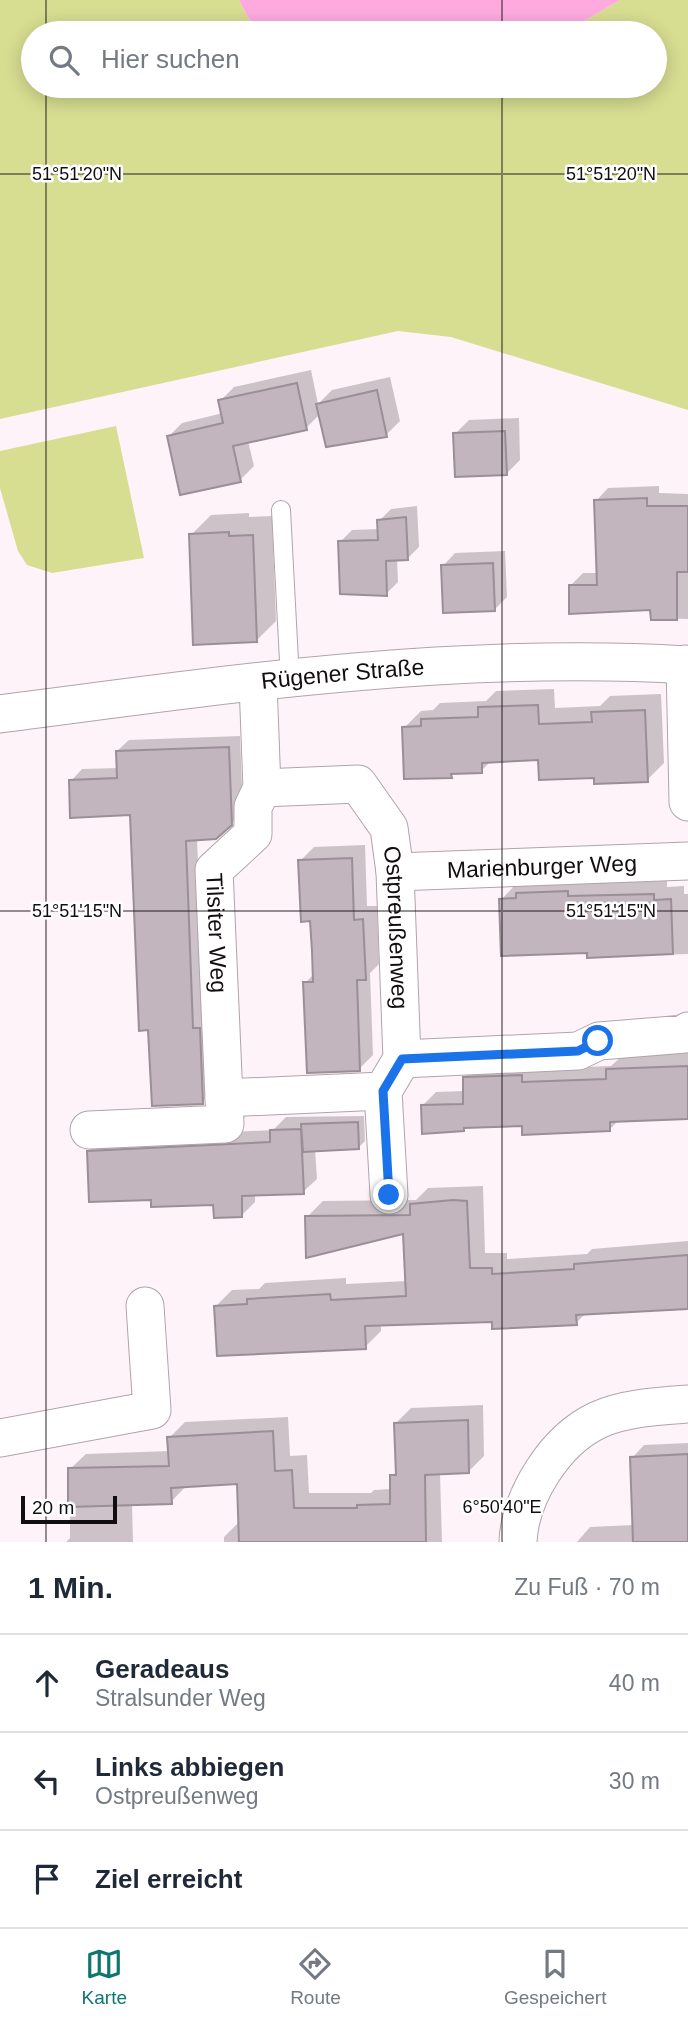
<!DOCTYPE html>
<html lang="de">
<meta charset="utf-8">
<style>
body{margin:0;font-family:Helvetica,sans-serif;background:#f6f6f7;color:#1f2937}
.scale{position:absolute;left:21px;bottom:18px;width:96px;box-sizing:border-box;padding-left:7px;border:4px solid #120d10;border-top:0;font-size:19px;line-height:24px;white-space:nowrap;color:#120d10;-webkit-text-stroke:5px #fff;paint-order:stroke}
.stop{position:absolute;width:21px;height:21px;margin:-16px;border:5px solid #1a73e8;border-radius:50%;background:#fff}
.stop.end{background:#1a73e8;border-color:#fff;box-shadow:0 2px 7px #0008}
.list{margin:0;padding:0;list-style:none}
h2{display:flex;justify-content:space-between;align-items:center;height:91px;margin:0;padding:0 28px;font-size:30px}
h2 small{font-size:23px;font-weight:400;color:#747a83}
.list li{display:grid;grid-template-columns:46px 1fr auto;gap:21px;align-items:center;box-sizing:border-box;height:98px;padding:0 28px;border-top:2px solid #e0e1e3}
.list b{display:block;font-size:26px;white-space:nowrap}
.list p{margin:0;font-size:23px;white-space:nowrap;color:#747a83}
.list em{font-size:23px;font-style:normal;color:#747a83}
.icon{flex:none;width:38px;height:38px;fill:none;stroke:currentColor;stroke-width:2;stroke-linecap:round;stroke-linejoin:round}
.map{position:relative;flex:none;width:688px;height:1542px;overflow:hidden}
.search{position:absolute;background:#fff;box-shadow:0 4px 18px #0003;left:21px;right:21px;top:21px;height:77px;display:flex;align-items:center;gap:18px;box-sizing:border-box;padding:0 24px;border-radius:38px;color:#747a83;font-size:26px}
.sheet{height:385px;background:#fff}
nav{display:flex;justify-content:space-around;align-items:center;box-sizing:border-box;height:98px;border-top:2px solid #e0e1e3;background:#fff;font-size:19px;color:#747a83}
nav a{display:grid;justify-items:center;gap:4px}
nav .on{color:#0f766e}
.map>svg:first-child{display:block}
</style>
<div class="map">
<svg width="688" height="1542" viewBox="0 0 688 1542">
<rect width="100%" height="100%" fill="#fff3fa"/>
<path fill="#d7dd91" d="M 0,0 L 239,0 L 249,19 L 270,33 L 33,33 L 33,86 L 655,86 L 655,33 L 564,33 L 620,0 L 688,0 L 688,410 L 451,337 L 398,331 L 0,419 Z
M 116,426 L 144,558 L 52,573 L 27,565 L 18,551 L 0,488 L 0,451 Z"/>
<path fill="#feaadf" d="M 239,0 L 620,0 L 564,33 L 270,33 L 249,19 Z"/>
<path fill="#0003" d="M 311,370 L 318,404 L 332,390 L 390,377 L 400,421 L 386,435 L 320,414 L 306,428 L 248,441 L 254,466 L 240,480 L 168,437 L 182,423 L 223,413 L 220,401 L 234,387 Z
M 519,418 L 520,460 L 506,474 L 455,434 L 469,420 Z
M 659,486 L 659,493 L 688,494 L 688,619 L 652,618 L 652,608 L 570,586 L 583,573 L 598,573 L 596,501 L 608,488 Z
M 417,506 L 419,547 L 407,559 L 397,559 L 398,582 L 386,594 L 340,542 L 352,530 L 379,529 L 379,521 L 391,509 Z
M 249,513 L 249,517 L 272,516 L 276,621 L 256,641 L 191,535 L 211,515 Z
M 505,551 L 507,597 L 495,609 L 443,566 L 455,553 Z
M 554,689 L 555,708 L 600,706 L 610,696 L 661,694 L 664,763 L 647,780 L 596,776 L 540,759 L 491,761 L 481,771 L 455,772 L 451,776 L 404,728 L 421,711 L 433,710 L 440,703 L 486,701 L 496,691 Z
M 240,736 L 243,811 L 231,824 L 197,838 L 204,1017 L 214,1090 L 202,1102 L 150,1028 L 132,813 L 71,781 L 82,769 L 118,768 L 117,751 L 129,740 Z
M 365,845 L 367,906 L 377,906 L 379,964 L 370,973 L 373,1055 L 359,1069 L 305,983 L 314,974 L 312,919 L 300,861 L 314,847 Z
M 581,878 L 581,883 L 667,881 L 667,887 L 684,886 L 684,894 L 688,894 L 688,954 L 656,955 L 656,953 L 588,951 L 501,900 L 514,886 L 525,886 L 531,880 Z
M 688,1053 L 688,1117 L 619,1120 L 609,1130 L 524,1124 L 467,1126 L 463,1130 L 422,1106 L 436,1092 L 465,1091 L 464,1078 L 478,1064 L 535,1069 L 611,1066 L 622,1056 Z
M 364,1116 L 365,1141 L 358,1148 L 315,1149 L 317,1179 L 303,1192 L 255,1194 L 255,1202 L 241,1216 L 215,1203 L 153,1198 L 89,1151 L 103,1138 L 273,1130 L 286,1117 Z
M 483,1186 L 485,1253 L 507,1253 L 507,1259 L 587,1254 L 592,1249 L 688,1241 L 688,1307 L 587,1312 L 576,1323 L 494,1320 L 381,1324 L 381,1331 L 365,1347 L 216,1306 L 232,1290 L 259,1289 L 265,1283 L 346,1278 L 346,1284 L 407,1281 L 404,1232 L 307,1217 L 323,1201 L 416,1200 L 428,1188 Z
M 483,1405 L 484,1456 L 468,1472 L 440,1473 L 442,1542 L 224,1542 L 224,1537 L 240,1521 L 239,1482 L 187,1485 L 171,1502 L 132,1504 L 133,1542 L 66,1542 L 70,1538 L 70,1469 L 86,1454 L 170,1451 L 169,1438 L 185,1422 L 288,1417 L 290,1456 L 307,1455 L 309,1493 L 371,1493 L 374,1490 L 392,1489 L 392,1476 L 398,1470 L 395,1424 L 411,1408 Z
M 688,1443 L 688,1542 L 577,1542 L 590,1527 L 634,1525 L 632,1458 L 644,1445 Z"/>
<path fill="#c2b5bd" stroke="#9b8e96" stroke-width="2" d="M 297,383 L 307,430 L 233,446 L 241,482 L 180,495 L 167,436 L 223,423 L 218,400 Z
M 377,390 L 387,437 L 326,447 L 316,404 Z
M 505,431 L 507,475 L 455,477 L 453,433 Z
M 647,498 L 647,506 L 688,506 L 688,572 L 677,572 L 677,620 L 651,620 L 650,610 L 569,614 L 569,585 L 597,585 L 594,500 Z
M 406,517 L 408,560 L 386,561 L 387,596 L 340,594 L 338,541 L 378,540 L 377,520 Z
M 229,532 L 229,536 L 253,535 L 257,642 L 193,645 L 189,534 Z
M 493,563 L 495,611 L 443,613 L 441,565 Z
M 538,705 L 539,724 L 592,722 L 591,712 L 645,710 L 648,782 L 594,784 L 594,778 L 539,780 L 538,760 L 482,763 L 482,773 L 451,774 L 452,778 L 404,779 L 402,727 L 421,726 L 421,719 L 478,717 L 478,707 Z
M 229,747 L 232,825 L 216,839 L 186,841 L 193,1028 L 200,1028 L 203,1104 L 152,1106 L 148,1030 L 139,1031 L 130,815 L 70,818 L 69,780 L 117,778 L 116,751 Z
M 352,858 L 354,920 L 363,919 L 366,980 L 357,980 L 360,1071 L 307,1073 L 303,982 L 313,982 L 312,951 L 310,921 L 301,922 L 298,860 Z
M 568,891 L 568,896 L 654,894 L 654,900 L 671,899 L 673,954 L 587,958 L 587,953 L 501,956 L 499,899 L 516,898 L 516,893 Z
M 688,1066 L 688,1119 L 610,1122 L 610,1131 L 522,1135 L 522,1126 L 464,1128 L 464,1131 L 422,1134 L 421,1105 L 463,1104 L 463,1077 L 522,1075 L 522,1082 L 606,1079 L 606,1069 Z
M 358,1122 L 359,1149 L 303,1152 L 301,1124 Z
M 301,1129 L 304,1194 L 242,1196 L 242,1217 L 214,1218 L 213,1205 L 151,1207 L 151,1200 L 89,1202 L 87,1151 L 270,1142 L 270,1130 Z
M 453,1200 L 467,1201 L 470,1268 L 492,1268 L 492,1274 L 574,1269 L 574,1264 L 688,1255 L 688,1309 L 576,1315 L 577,1325 L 492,1329 L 492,1322 L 365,1326 L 366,1349 L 217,1356 L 214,1306 L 247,1304 L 247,1299 L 330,1294 L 331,1300 L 406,1296 L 403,1234 L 306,1258 L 305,1216 L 410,1215 L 410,1204 Z
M 468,1420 L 469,1473 L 425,1475 L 426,1542 L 239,1542 L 237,1484 L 171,1488 L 172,1504 L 68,1507 L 68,1468 L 169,1466 L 167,1437 L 273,1431 L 275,1471 L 292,1470 L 294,1508 L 357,1508 L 357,1505 L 390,1504 L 390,1475 L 396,1475 L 394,1423 Z
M 688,1454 L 688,1542 L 633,1542 L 630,1457 Z"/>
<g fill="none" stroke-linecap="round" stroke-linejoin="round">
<defs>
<path id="service" d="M 281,510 L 290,680"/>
<g id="minor">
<path d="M 685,664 L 688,802"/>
<path id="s1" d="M 258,683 L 262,788 L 358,784 L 389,828 L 395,872 L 402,1059 L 383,1091 L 389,1195"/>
<path id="s2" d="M 0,714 C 226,684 459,651 688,665"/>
<path id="s3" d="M 262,788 L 253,807 L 253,834 L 214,870 L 224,1098 L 383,1091"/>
<path id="s4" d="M 395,872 L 688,861"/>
<path d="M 402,1059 L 578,1051 L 599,1041 L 685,1034 L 688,1031"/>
<path d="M 89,1130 L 225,1124 L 224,1098"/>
<path d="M 0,1438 L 152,1410 L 145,1306"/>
<path d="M 518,1542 C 520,1496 555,1440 598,1420 C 624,1408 659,1406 688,1404"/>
</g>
</defs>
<use href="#service" stroke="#b0a3aa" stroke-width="20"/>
<use href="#minor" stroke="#b0a3aa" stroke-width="39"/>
<use href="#service" stroke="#fff" stroke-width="18"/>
<use href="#minor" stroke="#fff" stroke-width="37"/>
</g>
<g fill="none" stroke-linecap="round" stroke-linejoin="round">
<path stroke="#1a73e8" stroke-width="9" d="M 389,1195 L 383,1091 L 402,1059 L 578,1051 L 598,1041"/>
</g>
<path fill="none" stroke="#120d10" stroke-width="2" stroke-opacity="0.45" d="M 46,0 L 46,33M 502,0 L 502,33M 46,86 L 46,1542M 502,86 L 502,1542M 0,174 L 688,174M 0,911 L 688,911"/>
<g text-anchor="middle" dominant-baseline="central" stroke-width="5" stroke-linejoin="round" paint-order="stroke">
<g font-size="23" fill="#120d10" stroke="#fff">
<text stroke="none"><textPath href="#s2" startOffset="345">Rügener Straße</textPath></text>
<text stroke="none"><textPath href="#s4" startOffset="147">Marienburger Weg</textPath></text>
<text stroke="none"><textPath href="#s1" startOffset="355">Ostpreußenweg</textPath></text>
<text stroke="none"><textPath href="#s3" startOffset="164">Tilsiter Weg</textPath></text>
</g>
</g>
<g font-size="18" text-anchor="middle" fill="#120d10" stroke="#fff" stroke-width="5" stroke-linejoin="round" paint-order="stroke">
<text x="77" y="180">51°51'20"N</text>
<text x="611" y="180">51°51'20"N</text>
<text x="77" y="917">51°51'15"N</text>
<text x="611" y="917">51°51'15"N</text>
<text x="502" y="1513">6°50'40"E</text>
</g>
</svg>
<div class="scale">20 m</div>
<div class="stop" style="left:598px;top:1041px"></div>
<div class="stop end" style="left:389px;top:1195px"></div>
<div class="search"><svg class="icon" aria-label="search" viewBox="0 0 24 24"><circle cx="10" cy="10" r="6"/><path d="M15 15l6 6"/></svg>Hier suchen</div>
</div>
<section class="sheet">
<h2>1 Min.<small>Zu Fuß · 70 m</small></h2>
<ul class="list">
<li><svg class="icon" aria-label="ahead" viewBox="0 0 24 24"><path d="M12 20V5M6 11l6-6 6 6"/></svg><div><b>Geradeaus</b><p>Stralsunder Weg</p></div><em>40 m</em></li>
<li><svg class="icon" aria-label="left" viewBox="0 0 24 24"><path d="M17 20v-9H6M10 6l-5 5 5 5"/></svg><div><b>Links abbiegen</b><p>Ostpreußenweg</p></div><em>30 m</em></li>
<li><svg class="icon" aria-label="arrive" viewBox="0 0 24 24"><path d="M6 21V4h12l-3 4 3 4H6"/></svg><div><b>Ziel erreicht</b></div></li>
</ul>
</section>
<nav>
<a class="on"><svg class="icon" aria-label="map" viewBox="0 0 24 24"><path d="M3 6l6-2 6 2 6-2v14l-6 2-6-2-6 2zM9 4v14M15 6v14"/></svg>Karte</a>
<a><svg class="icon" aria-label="directions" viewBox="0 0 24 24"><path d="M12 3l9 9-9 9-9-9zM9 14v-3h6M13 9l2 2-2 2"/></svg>Route</a>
<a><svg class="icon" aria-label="saved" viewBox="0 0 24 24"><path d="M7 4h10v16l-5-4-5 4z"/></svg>Gespeichert</a>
</nav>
